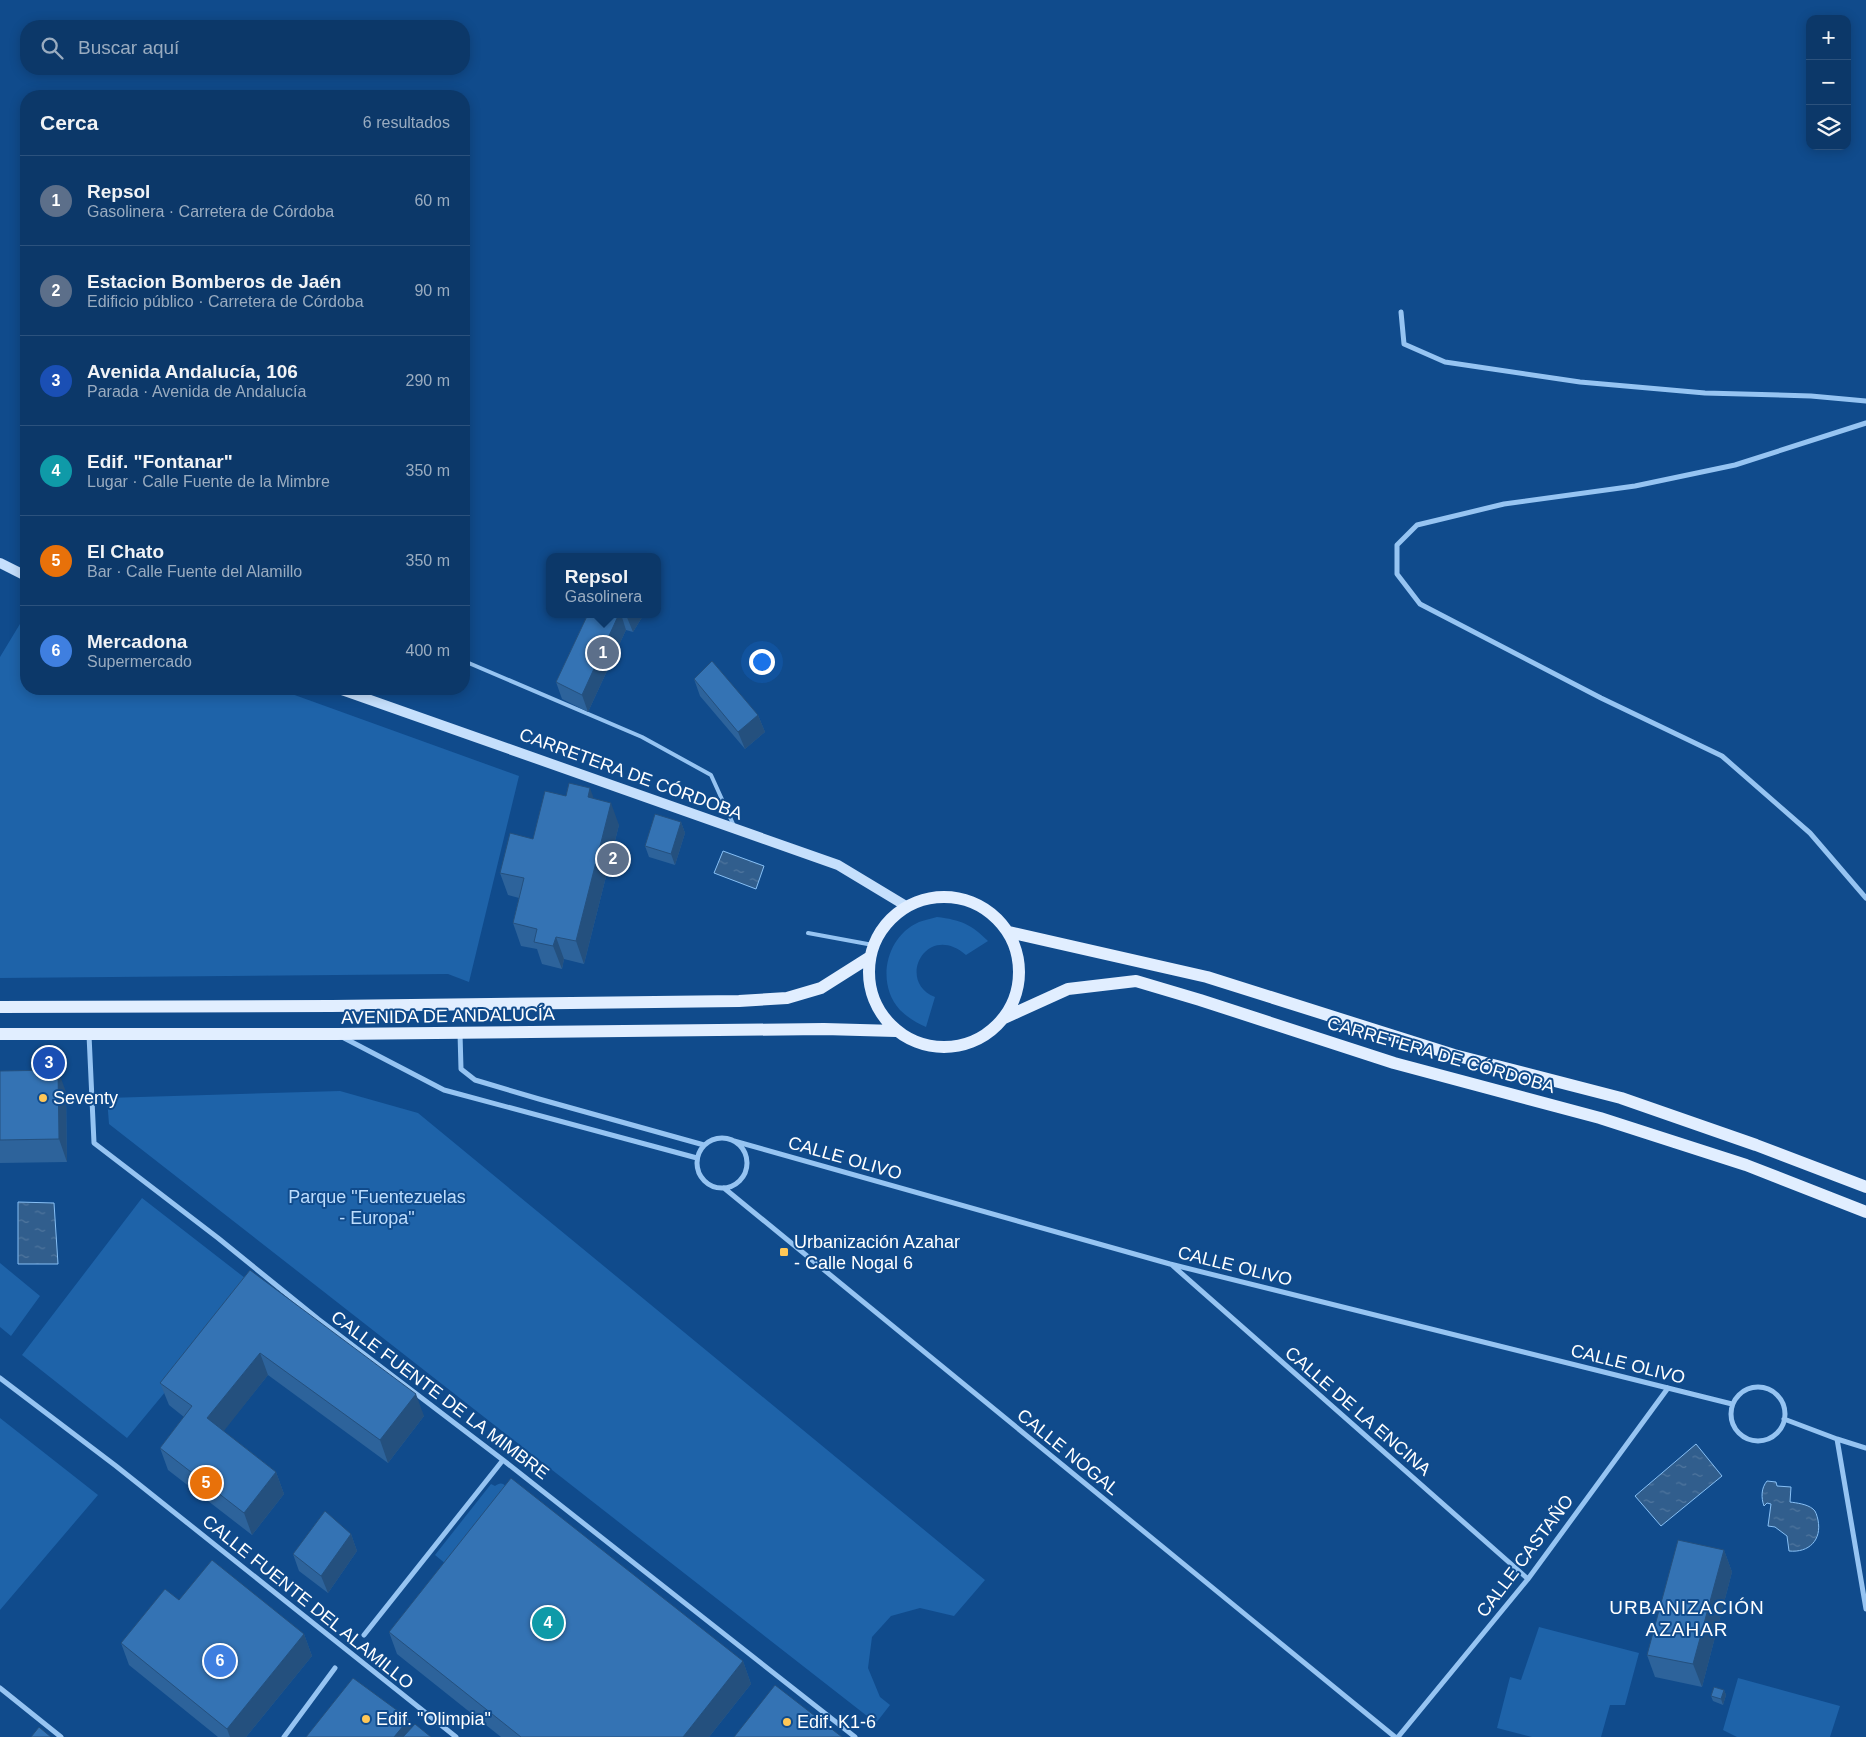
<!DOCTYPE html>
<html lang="es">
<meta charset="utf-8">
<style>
body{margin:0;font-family:Helvetica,sans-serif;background:#1a4371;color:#f1f3f6}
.controls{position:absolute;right:15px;top:15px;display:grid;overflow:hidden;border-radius:10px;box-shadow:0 2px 12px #0003}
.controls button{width:45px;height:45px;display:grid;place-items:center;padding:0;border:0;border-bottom:1px solid #2c527d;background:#0c3869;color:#f1f3f6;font:25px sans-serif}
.you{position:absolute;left:761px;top:661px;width:18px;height:18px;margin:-12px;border:4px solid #fff;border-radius:50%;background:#1a73e8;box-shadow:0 0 0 8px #1a73e833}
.badge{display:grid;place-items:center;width:32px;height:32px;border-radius:50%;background:#ffc757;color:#fff;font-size:16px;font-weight:700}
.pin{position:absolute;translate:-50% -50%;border:2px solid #fff;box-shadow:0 1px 5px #0006}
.popup{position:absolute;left:546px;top:553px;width:115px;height:65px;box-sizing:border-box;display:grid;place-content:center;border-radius:10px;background:#0c3869;filter:drop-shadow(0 1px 4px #0005);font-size:16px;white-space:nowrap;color:#9aacc0}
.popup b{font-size:19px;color:#f1f3f6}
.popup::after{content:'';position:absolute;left:50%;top:100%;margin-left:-10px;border:10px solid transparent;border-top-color:#0c3869}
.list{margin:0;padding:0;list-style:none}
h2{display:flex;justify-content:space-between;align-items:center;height:65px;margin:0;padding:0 20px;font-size:21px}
h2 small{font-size:16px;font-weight:400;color:#9aacc0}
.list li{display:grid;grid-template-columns:32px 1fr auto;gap:15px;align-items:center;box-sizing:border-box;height:90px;padding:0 20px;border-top:1px solid #2c527d}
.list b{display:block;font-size:19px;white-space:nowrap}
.list p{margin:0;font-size:16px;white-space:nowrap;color:#9aacc0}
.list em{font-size:16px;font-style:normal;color:#9aacc0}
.icon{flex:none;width:28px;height:28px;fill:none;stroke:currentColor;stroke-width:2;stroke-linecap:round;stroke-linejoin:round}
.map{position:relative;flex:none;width:1866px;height:1737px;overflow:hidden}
.search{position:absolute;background:#0c3869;box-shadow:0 2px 12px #0003;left:20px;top:20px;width:450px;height:55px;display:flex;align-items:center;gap:12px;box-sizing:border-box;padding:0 18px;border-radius:20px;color:#9aacc0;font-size:19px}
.panel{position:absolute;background:#0c3869;box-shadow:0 2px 12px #0003;left:20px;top:90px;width:450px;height:605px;border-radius:20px}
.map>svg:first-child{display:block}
</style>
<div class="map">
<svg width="1866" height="1737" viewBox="0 0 1866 1737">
<defs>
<pattern id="water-ripples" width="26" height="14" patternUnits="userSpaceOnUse" patternTransform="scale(1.25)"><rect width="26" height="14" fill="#315e8d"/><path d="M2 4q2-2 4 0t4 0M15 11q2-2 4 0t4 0" fill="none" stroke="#50769e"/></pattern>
</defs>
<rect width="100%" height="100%" fill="#104b8c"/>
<path fill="#1e63a9" d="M 26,614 L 26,689 L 278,689 L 519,776 L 469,982 L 448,974 L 0,978 L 0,657 Z
M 937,917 C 961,920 971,924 988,941 L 966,955 C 927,921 895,981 935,997 L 926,1027 C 917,1023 908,1018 900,1010 C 876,984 885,937 919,922 C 924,920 931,919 937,917 Z
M 340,1091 L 418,1113 L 985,1580 L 954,1616 L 920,1608 L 891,1616 L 872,1637 L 868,1668 L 880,1697 L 890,1705 L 876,1723 L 109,1124 L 107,1098 Z
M 142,1198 L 254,1285 L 127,1438 L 22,1355 Z
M 0,1263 L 40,1296 L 11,1336 L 0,1327 Z
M 0,1418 L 98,1495 L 0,1610 Z
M 491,1484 L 495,1486 C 499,1483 503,1482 506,1487 L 452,1569 L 435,1555 Z
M 1539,1627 L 1639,1653 L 1625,1705 L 1610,1705 L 1601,1737 L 1532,1737 L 1497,1728 L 1510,1677 L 1521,1680 Z
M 1738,1678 L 1840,1706 L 1830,1737 L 1737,1737 L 1723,1730 Z"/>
<path fill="url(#water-ripples)" stroke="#87c0f6" d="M 723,851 L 764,866 L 756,889 L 714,873 Z
M 18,1202 L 54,1203 L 58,1264 L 18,1264 Z
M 1696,1444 L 1722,1476 L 1661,1526 L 1635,1496 Z
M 1767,1481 L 1776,1482 L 1777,1486 L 1791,1487 L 1790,1502 C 1797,1503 1807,1504 1813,1509 C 1816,1511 1817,1516 1818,1520 C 1822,1540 1809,1553 1789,1551 L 1787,1536 L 1775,1527 L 1768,1526 L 1771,1504 L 1767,1503 L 1764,1506 C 1761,1498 1761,1488 1767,1481 Z"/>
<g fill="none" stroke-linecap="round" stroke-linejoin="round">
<path stroke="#96c4f2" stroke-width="4" d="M 464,661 L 642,737 L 711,775 L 734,826
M 808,933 L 873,945"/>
<path stroke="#96c4f2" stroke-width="5" d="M 1401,312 L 1404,344 L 1445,362 L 1580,382 L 1705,393 L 1811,396 L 1866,401
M 1866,423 L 1735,465 L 1635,486 L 1504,504 L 1417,525 L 1397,545 L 1397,574 L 1420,604 L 1601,698 L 1722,756 L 1810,833 L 1866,898
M 460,1033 L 461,1069 L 475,1080 L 539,1099 L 704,1145
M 89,1035 L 94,1143 L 218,1238 L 318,1319 L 503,1460 L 855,1737
M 344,1038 L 444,1090 L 697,1158
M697 1163a25 25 0 1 1 50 0a25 25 0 1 1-50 0Z
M 734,1141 L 1170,1264 L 1732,1404
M 724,1188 L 1395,1737
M 1172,1265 L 1528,1579
M 0,1378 L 116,1466 L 456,1737
M1731 1414a27 27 0 1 1 54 0a27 27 0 1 1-54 0Z
M 1784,1419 L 1837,1439 L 1866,1448
M 1837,1439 L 1866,1609
M 364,1635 L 503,1460
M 0,1688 L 61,1737
M 284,1737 L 335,1668
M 1398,1737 L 1528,1579 L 1668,1388"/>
<path stroke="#c5dffc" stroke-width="10" d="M 0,563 L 26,576
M 339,689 L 838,865 L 906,906"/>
<path stroke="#e1eeff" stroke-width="12" d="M869 972a75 75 0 1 1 150 0a75 75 0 1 1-150 0Z
M 1009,932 L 1207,977 L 1454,1055 L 1621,1098 L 1756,1145 L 1866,1187
M 0,1007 L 332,1006 L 739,1001 L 787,998 L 821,988 L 870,957
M 1004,1018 L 1068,989 L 1136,981 L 1200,1000 L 1394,1063 L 1600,1118 L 1746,1165 L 1866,1212
M 0,1034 L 337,1034 L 824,1029 L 896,1031"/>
</g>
<path fill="#2d639b" d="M 588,614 L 644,614 L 633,632 L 626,630 L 588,712 L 562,699 L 556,682 Z
M 694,679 L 758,715 L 765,732 L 745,749 L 700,696 Z
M 566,796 L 594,799 L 619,825 L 584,964 L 564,959 L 562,969 L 542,964 L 537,949 L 521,946 L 513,923 L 519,898 L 508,895 L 500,873 L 533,839 Z
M 681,822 L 685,833 L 675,865 L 649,857 L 645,846 Z
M 0,1071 L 66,1092 L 67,1162 L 0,1163 Z
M 250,1270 L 424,1416 L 388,1463 L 268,1375 L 223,1431 L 276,1472 L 284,1494 L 252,1535 L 168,1470 L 160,1448 L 184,1417 L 169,1405 L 160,1383 Z
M 351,1534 L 357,1551 L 328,1593 L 299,1571 L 293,1554 Z
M 1724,1550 L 1732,1572 L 1702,1687 L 1655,1677 L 1647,1655 Z
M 179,1600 L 304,1634 L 312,1656 L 246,1737 L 218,1737 L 129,1665 L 121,1643 Z
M 389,1632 L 743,1661 L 751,1684 L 709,1737 L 501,1737 L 397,1654 Z
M 1724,1690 L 1726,1695 L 1723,1705 L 1713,1701 L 1711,1696 Z"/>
<path fill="#24507e" d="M 619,614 L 621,614 L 626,630 L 588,712 L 582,695 Z
M 627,614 L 644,614 L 633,632 L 626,615 Z
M 758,715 L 765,732 L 745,749 L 738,732 Z
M 590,788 L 598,810 L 588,797 Z
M 611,803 L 619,825 L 584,964 L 576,941 Z
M 681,822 L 685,833 L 675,865 L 671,854 Z
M 556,937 L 564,959 L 562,969 L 553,946 Z
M 58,1070 L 66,1092 L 67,1162 L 59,1139 Z
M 260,1353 L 268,1375 L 216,1441 L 207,1418 Z
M 416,1394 L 424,1416 L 388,1463 L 380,1440 Z
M 276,1472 L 284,1494 L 252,1535 L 244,1513 Z
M 351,1534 L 357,1551 L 328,1593 L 321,1576 Z
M 1724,1550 L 1732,1572 L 1702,1687 L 1693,1664 Z
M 304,1634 L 312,1656 L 246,1737 L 230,1737 L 227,1729 Z
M 743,1661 L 751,1684 L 709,1737 L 683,1737 Z
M 1724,1690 L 1726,1695 L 1723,1705 L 1721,1699 Z
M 409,1719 L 415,1737 L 394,1737 Z"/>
<path fill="#3473b4" stroke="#24507e" d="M 588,614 L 619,614 L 582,695 L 556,682 Z
M 712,661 L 758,715 L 738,732 L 694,679 Z
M 569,783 L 590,788 L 588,797 L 611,803 L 576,941 L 556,937 L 553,946 L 534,942 L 537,929 L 513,923 L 524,878 L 500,873 L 510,833 L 533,839 L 545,791 L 566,796 Z
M 655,814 L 681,822 L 671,854 L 645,846 Z
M 58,1070 L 59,1139 L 0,1140 L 0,1071 Z
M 250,1270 L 416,1394 L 380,1440 L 260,1353 L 207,1418 L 276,1472 L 244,1513 L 160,1448 L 192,1406 L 160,1383 Z
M 511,1478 L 743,1661 L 683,1737 L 521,1737 L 389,1632 Z
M 325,1511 L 351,1534 L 321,1576 L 293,1554 Z
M 1678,1540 L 1724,1550 L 1693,1664 L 1647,1655 Z
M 212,1560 L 304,1634 L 227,1729 L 121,1643 L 165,1589 L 179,1600 Z
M 353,1678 L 409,1719 L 394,1737 L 306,1737 Z
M 775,1685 L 842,1737 L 734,1737 Z
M 1714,1687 L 1724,1690 L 1721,1699 L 1711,1696 Z
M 415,1724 L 431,1737 L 403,1737 Z
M 39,1727 L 51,1737 L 31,1737 Z"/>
<g fill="#ffc757" stroke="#104b8c" stroke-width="2">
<circle cx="43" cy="1098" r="5"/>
<rect x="779" y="1247" width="10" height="10" rx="2.5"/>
<circle cx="366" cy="1719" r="5"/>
<circle cx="787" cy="1722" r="5"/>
</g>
<g text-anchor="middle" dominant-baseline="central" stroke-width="4" stroke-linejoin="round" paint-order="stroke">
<g font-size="18" fill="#fff" stroke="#104b8c">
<text transform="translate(631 774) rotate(20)">CARRETERA DE CÓRDOBA</text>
<text transform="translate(448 1016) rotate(-1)">AVENIDA DE ANDALUCÍA</text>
<text transform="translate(1441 1055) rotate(16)">CARRETERA DE CÓRDOBA</text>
<text transform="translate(845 1158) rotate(16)">CALLE OLIVO</text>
<text transform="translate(1235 1266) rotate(14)">CALLE OLIVO</text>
<text transform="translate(1628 1364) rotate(14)">CALLE OLIVO</text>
<text transform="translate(440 1395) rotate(37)">CALLE FUENTE DE LA MIMBRE</text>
<text transform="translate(1358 1411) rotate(41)">CALLE DE LA ENCINA</text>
<text transform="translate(1068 1452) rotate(39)">CALLE NOGAL</text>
<text transform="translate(1525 1556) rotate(-53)">CALLE CASTAÑO</text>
<text transform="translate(308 1602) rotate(39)">CALLE FUENTE DEL ALAMILLO</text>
</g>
<g font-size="18" fill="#fff" stroke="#104b8c" text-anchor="start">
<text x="53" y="1098">Seventy</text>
<text x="794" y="1242">Urbanización Azahar<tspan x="794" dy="21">- Calle Nogal 6</tspan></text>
<text x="376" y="1719">Edif. "Olimpia"</text>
<text x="797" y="1722">Edif. K1-6</text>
</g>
<g font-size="18" fill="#bdddfd" stroke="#104b8c">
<text x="377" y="1197">Parque "Fuentezuelas<tspan x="377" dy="21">- Europa"</tspan></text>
</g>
<g font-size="19" letter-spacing="1" fill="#fff" stroke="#104b8c">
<text x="1687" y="1607">URBANIZACIÓN<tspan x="1687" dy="22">AZAHAR</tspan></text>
</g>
</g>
</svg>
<div class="controls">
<button>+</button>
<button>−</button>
<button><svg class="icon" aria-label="layers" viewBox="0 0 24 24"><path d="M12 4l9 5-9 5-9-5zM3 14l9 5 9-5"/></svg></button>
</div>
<div class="you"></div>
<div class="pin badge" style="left:603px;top:653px;background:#5c6f8a">1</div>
<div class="popup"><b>Repsol</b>Gasolinera</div>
<div class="pin badge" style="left:613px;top:859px;background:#5c6f8a">2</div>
<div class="pin badge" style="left:49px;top:1063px;background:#1a4fb4">3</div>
<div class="pin badge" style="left:548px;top:1623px;background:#0f9aa8">4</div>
<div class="pin badge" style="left:206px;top:1483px;background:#e8710a">5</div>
<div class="pin badge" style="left:220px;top:1661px;background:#3f7fe0">6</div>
<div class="search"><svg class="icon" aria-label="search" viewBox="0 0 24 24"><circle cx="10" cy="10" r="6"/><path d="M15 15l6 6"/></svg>Buscar aquí</div>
<section class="panel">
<h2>Cerca<small>6 resultados</small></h2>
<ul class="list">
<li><span class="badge" style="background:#5c6f8a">1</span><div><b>Repsol</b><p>Gasolinera · Carretera de Córdoba</p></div><em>60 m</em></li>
<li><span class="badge" style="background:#5c6f8a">2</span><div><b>Estacion Bomberos de Jaén</b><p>Edificio público · Carretera de Córdoba</p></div><em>90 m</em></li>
<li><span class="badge" style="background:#1a4fb4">3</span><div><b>Avenida Andalucía, 106</b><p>Parada · Avenida de Andalucía</p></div><em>290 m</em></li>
<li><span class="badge" style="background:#0f9aa8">4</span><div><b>Edif. &quot;Fontanar&quot;</b><p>Lugar · Calle Fuente de la Mimbre</p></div><em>350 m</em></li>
<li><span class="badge" style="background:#e8710a">5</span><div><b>El Chato</b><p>Bar · Calle Fuente del Alamillo</p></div><em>350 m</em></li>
<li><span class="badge" style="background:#3f7fe0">6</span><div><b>Mercadona</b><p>Supermercado</p></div><em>400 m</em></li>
</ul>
</section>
</div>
